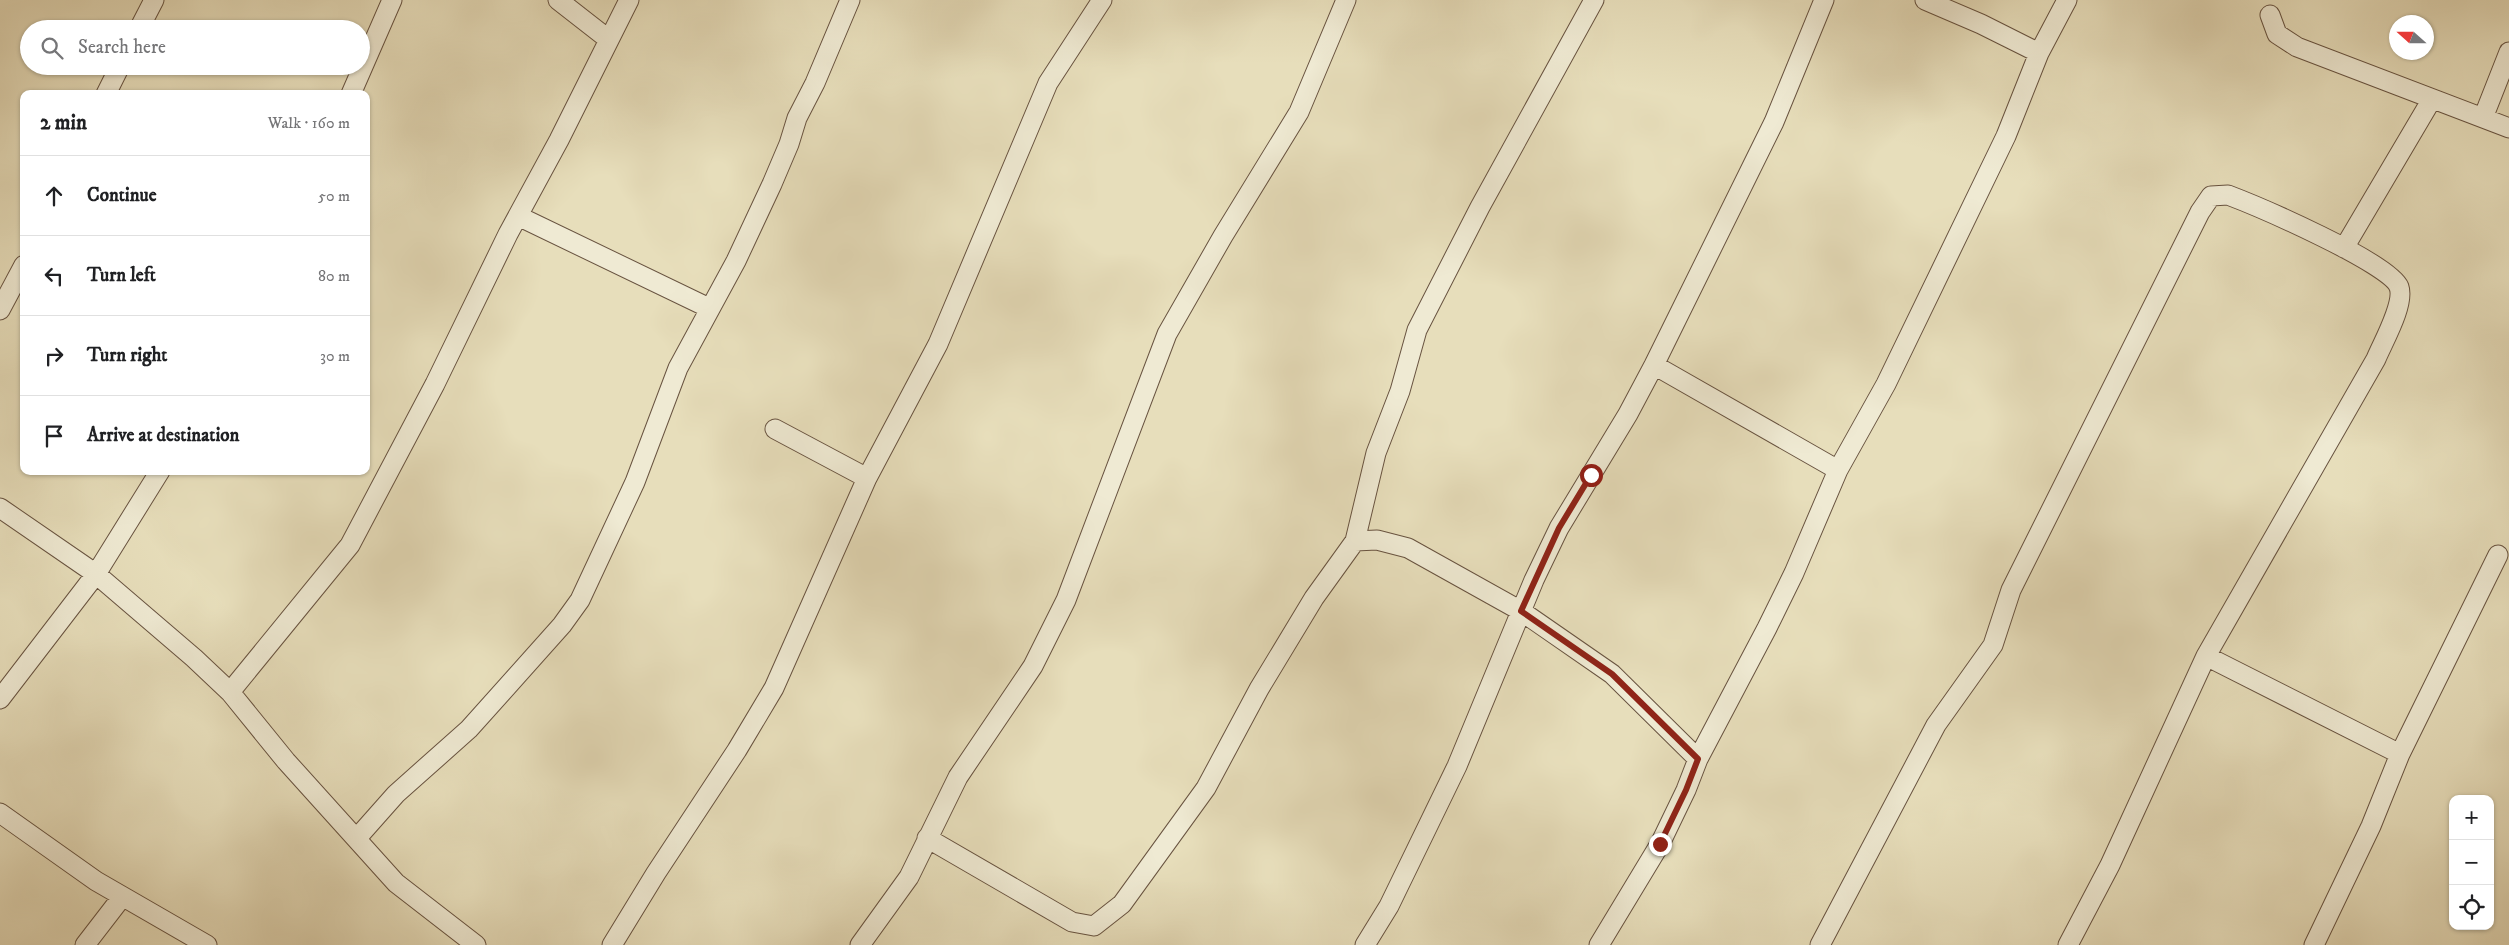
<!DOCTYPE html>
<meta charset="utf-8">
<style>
body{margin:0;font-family:"IM FELL DW Pica",serif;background:#f2f2f2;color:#202124}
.controls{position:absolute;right:15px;bottom:15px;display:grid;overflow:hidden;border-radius:10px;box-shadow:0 1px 4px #0004}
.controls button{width:45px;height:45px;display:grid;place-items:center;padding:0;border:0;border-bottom:1px solid #e0e0e0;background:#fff;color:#202124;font:25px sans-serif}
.compass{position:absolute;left:2389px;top:15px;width:45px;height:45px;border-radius:50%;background:#fff;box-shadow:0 1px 4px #0004;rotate:291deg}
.stop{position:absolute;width:15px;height:15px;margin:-11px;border:4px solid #8f2418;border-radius:50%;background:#fff}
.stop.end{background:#8f2418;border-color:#fff;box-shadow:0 1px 5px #0008}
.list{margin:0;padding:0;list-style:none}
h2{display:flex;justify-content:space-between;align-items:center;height:65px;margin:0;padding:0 20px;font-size:21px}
h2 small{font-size:16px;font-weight:400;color:#757577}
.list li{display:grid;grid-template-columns:32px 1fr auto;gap:15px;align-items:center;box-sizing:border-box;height:80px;padding:0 20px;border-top:1px solid #e0e0e0}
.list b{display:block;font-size:19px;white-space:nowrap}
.list em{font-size:16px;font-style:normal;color:#757577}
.icon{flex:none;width:28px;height:28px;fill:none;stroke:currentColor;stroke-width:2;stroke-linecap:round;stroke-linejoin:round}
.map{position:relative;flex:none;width:2509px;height:945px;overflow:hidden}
.search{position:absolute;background:#fff;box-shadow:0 1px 4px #0004;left:20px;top:20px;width:350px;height:55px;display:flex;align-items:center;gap:12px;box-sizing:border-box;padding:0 18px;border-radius:28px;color:#757577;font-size:19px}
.panel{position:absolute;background:#fff;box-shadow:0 1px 4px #0004;left:20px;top:90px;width:350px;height:385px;border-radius:10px}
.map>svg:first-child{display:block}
</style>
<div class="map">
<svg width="2509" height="945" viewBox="0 0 2509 945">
<rect width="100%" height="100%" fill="#e7debb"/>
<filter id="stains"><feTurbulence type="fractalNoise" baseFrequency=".004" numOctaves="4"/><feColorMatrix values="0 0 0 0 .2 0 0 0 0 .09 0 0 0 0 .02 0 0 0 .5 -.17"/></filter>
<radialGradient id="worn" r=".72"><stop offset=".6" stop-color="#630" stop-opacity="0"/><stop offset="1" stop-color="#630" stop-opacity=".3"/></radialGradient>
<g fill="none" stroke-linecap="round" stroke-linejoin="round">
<defs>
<path id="street" d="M 558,0 L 608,39
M 1925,0 L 1981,24 L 2039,53
M 2270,15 L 2277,34 L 2297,47 L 2509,128
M 139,29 L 154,0
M 106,94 L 120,66
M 351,94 L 392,0
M 2483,118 L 2509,52
M 518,216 L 709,308
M 2344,248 L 2432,99
M 0,310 L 24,265
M 1654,365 L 1838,470
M 775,429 L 867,478
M 0,508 L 96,574 L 194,658 L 230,692 L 286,761 L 396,883 L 476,945
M 1355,541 L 1377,540 L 1408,548 L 1521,611 L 1612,674 L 1698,759
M 2206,656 L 2400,754
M 230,692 L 350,545 L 435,384 L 508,234 L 559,140 L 629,0
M 0,699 L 96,574 L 160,471
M 0,813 L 96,881 L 207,945
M 357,838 L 396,794 L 469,729 L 562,625 L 580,600 L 635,482 L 678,368 L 736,261 L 772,184 L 789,144 L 797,118 L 815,83 L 850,0
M 927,838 L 1072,922 L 1094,926 L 1122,904 L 1206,788 L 1259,689 L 1314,598 L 1355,541 L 1376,453 L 1400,391 L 1417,330 L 1480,207 L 1594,0
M 85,945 L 122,897
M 612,945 L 656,873 L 737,750 L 774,688 L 867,478 L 938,344 L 1048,83 L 1102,0
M 860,945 L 909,877 L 958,777 L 1033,666 L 1066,600 L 1167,334 L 1223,236 L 1299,112 L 1346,0
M 1365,945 L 1389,906 L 1457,766 L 1534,580 L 1559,528 L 1628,414 L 1654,365 L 1774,122 L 1824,0
M 1599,945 L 1660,844 L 1686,790 L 1698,759 L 1767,628 L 1794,573 L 1838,470 L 1886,384 L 2006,136 L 2039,53 L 2067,0
M 1820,945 L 1936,725 L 1993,645 L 2011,590 L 2200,212 L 2211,196 L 2228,195 C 2257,206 2390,263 2399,287 C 2405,304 2383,342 2376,359 L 2206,656 L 2110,865 L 2068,945
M 2314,945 L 2371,826 L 2400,754 L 2498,555"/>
</defs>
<use href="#street" stroke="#685340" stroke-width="21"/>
<use href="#street" stroke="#efead3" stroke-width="19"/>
</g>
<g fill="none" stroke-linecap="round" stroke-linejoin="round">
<path stroke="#8f2418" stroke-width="6" d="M 1591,475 L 1559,528 L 1521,611 L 1612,674 L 1698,759 L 1686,790 L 1660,844"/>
</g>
<rect width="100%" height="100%" filter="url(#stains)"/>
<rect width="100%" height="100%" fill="url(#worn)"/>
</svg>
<div class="controls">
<button>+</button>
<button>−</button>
<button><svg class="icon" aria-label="locate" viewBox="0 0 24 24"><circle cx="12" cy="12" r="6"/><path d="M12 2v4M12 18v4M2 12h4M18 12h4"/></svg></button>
</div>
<svg class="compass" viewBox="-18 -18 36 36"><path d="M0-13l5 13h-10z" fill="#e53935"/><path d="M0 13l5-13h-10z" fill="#757577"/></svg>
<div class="stop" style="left:1591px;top:475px"></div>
<div class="stop end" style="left:1660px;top:844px"></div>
<div class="search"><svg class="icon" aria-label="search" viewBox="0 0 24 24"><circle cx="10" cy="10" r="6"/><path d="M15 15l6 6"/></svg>Search here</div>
<section class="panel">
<h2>2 min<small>Walk · 160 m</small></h2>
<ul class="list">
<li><svg class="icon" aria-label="ahead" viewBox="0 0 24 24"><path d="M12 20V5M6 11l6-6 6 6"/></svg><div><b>Continue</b></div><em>50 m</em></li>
<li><svg class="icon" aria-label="left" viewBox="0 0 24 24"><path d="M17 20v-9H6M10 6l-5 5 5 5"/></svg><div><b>Turn left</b></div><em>80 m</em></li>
<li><svg class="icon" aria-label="right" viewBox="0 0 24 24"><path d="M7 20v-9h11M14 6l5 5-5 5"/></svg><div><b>Turn right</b></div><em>30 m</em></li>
<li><svg class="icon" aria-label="arrive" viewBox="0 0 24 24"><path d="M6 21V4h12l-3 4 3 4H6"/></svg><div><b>Arrive at destination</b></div></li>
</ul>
</section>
</div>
